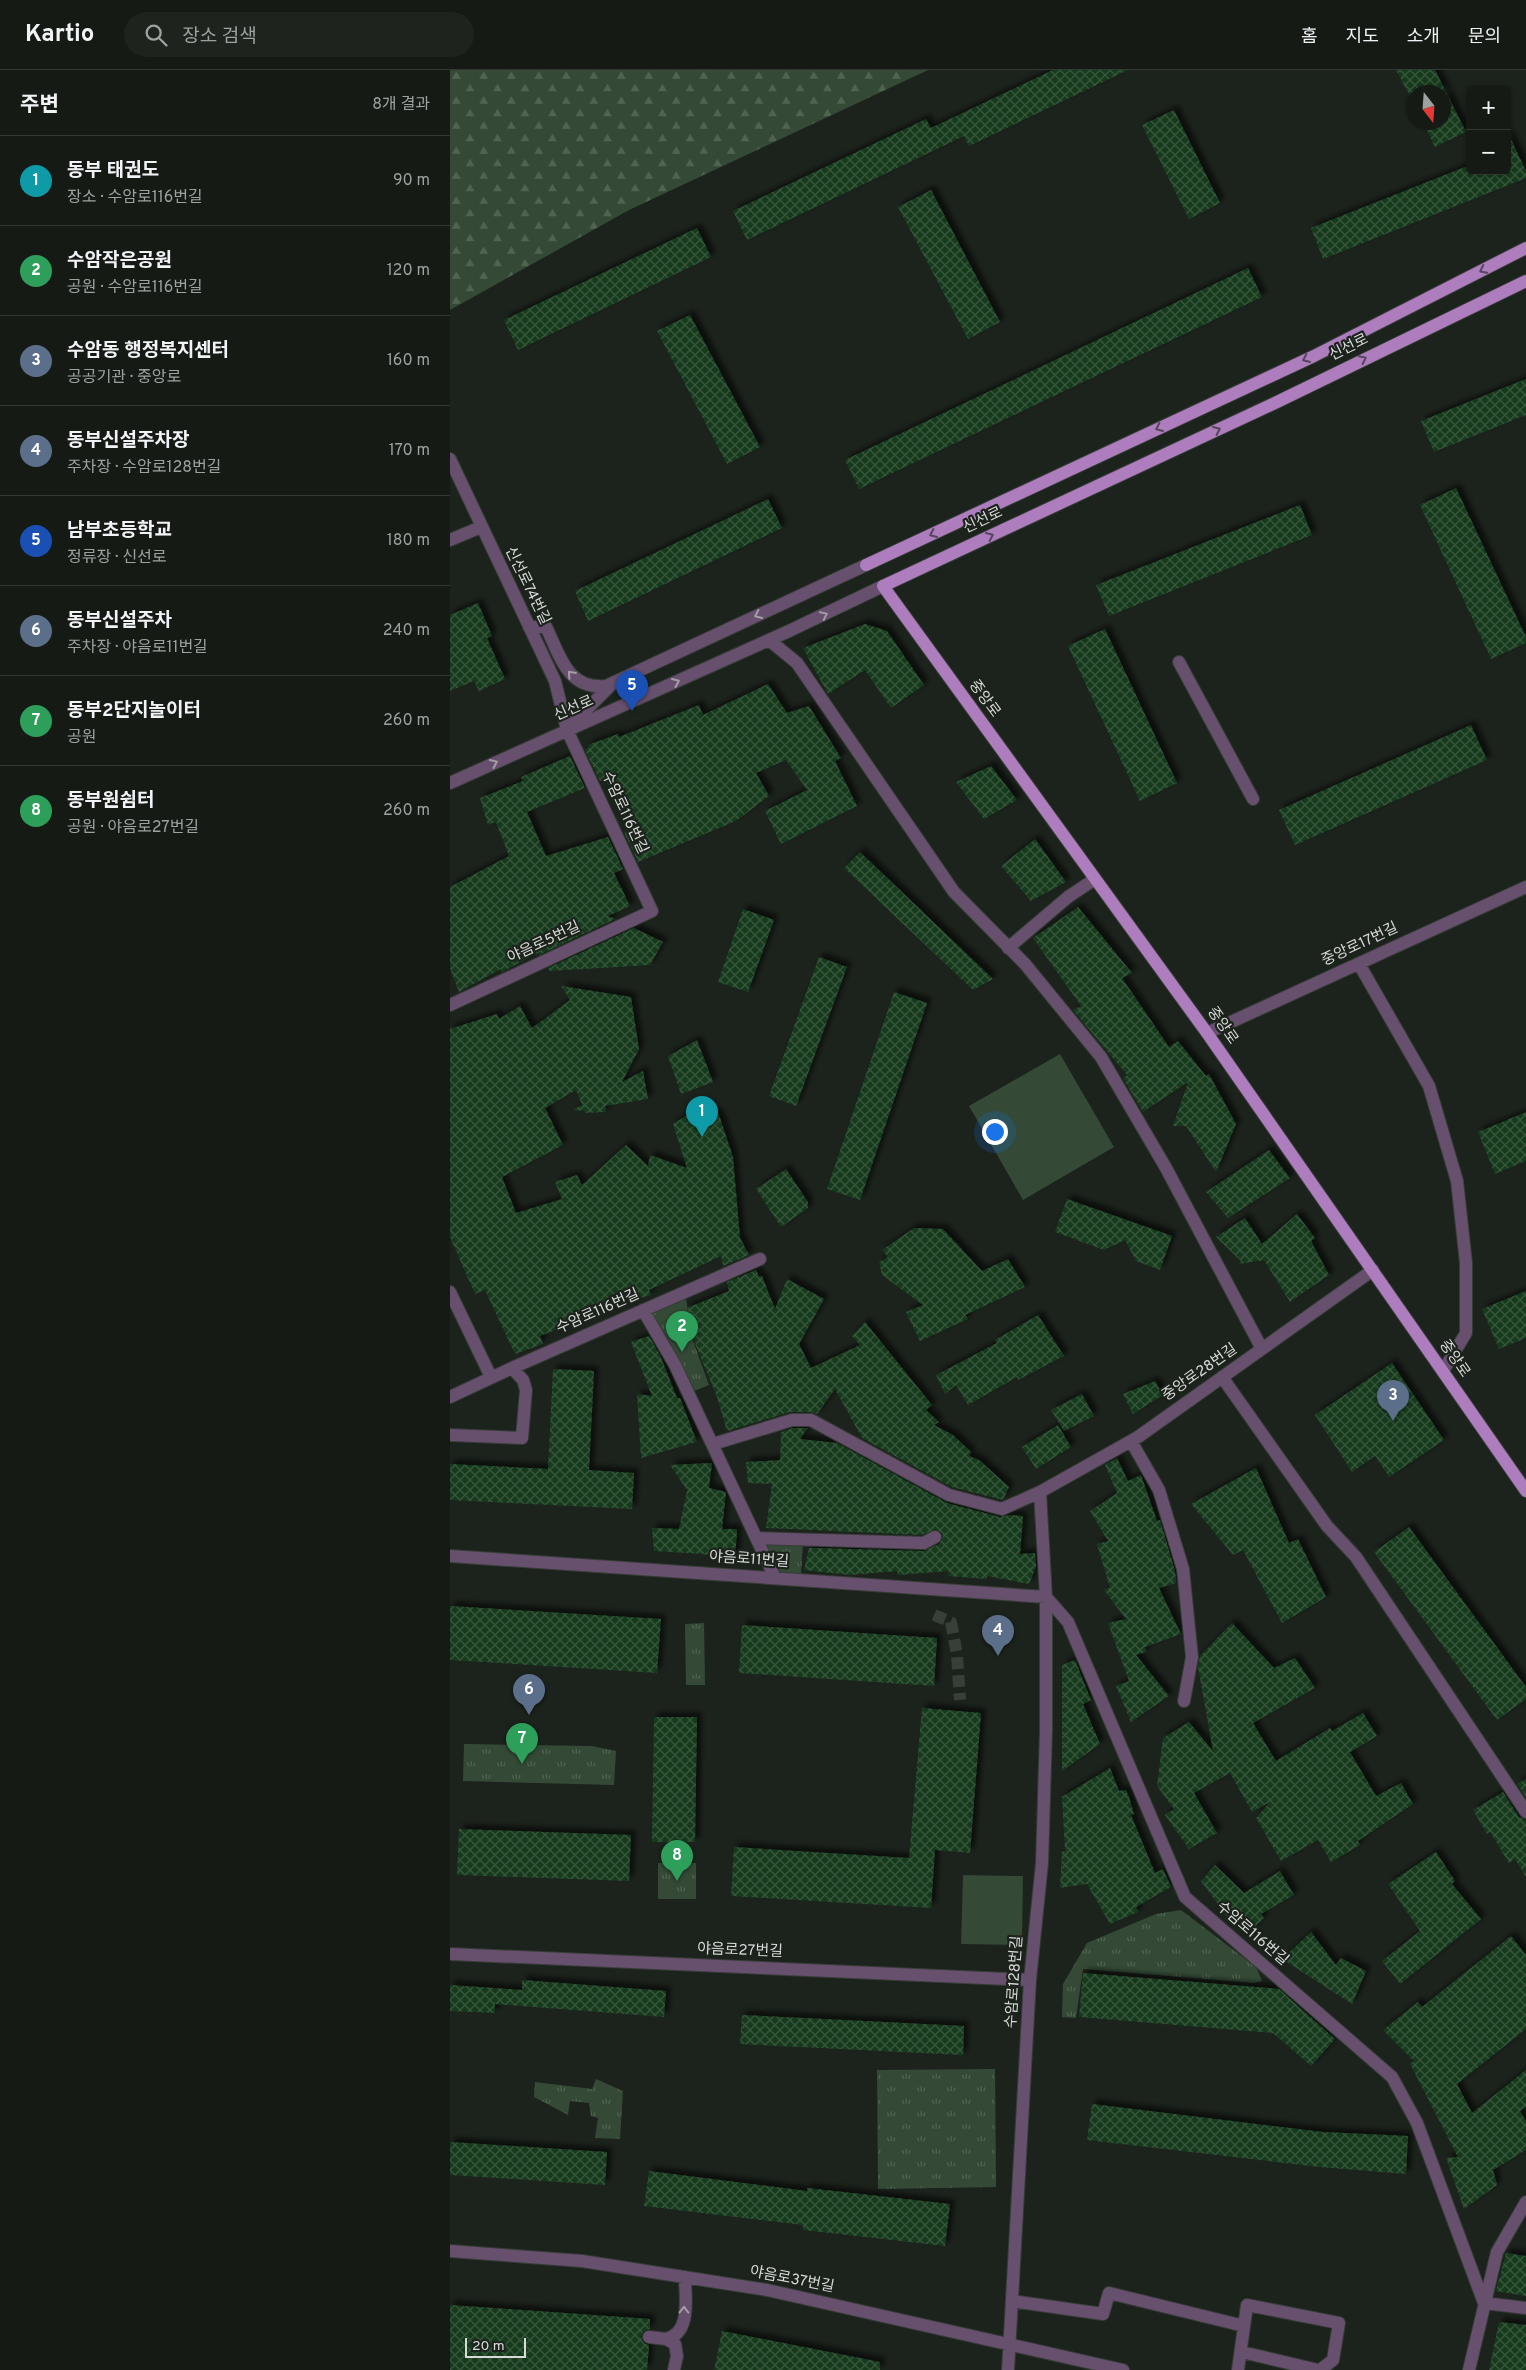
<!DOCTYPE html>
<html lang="ko">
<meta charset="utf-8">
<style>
body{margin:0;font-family:Overpass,"Noto Sans KR",sans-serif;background:#1e231e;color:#f1f3f6}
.controls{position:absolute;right:15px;top:15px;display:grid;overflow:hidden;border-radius:8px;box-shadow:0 1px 4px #0004}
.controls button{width:45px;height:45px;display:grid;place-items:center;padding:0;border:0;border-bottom:1px solid #343834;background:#151a15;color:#f1f3f6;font:25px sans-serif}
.compass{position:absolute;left:956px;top:15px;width:45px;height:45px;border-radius:50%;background:#151a15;box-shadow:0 1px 4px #0004;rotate:163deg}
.scale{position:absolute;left:15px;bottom:12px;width:61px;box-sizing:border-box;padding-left:5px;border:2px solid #d7dbd8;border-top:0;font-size:14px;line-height:18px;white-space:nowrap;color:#d7dbd8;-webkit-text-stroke:4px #1c221c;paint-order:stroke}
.you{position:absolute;left:544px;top:1061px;width:18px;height:18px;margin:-12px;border:4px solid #fff;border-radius:50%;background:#1a73e8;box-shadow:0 0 0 8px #1a73e833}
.badge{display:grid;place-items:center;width:32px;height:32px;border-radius:50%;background:#dd99f3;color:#fff;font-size:16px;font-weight:700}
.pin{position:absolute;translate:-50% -41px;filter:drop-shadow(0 1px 2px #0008)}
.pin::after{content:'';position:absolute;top:26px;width:18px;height:15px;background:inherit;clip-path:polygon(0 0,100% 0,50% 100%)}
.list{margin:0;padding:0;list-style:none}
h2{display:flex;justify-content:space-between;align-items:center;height:65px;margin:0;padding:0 20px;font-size:21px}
h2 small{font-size:16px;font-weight:400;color:#9da1a0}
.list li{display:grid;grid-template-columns:32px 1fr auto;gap:15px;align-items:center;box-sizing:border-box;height:90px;padding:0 20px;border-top:1px solid #343834}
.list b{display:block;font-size:19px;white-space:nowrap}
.list p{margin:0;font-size:16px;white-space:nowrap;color:#9da1a0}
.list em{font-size:16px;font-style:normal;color:#9da1a0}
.icon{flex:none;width:28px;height:28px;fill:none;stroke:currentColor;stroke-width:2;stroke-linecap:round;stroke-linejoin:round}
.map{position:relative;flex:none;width:1076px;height:2300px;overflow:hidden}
header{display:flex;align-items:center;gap:30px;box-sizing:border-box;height:70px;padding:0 25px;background:#151a15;border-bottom:1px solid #343834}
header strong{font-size:24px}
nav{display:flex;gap:28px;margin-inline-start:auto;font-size:18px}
.search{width:350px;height:45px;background:#1e231e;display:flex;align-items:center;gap:12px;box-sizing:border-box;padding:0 18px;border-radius:28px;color:#9da1a0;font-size:19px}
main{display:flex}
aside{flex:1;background:#151a15}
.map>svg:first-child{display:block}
</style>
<header>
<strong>Kartio</strong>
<div class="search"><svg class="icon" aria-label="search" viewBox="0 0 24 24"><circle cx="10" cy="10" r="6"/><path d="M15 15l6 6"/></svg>장소 검색</div>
<nav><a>홈</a><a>지도</a><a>소개</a><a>문의</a></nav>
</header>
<main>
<aside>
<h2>주변<small>8개 결과</small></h2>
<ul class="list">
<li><span class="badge" style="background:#0f9aa8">1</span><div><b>동부 태권도</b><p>장소 · 수암로116번길</p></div><em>90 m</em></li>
<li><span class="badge" style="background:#2e9e5b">2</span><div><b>수암작은공원</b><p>공원 · 수암로116번길</p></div><em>120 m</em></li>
<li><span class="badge" style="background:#5c6f8a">3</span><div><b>수암동 행정복지센터</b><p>공공기관 · 중앙로</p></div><em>160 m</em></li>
<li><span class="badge" style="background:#5c6f8a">4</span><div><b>동부신설주차장</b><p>주차장 · 수암로128번길</p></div><em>170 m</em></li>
<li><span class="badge" style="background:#1a4fb4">5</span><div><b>남부초등학교</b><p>정류장 · 신선로</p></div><em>180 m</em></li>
<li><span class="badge" style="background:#5c6f8a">6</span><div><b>동부신설주차</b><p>주차장 · 야음로11번길</p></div><em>240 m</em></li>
<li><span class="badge" style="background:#2e9e5b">7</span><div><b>동부2단지놀이터</b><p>공원</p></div><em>260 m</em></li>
<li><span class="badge" style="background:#2e9e5b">8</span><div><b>동부원쉼터</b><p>공원 · 야음로27번길</p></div><em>260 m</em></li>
</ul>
</aside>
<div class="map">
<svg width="1076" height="2300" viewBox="0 0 1076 2300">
<defs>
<pattern id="forest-firs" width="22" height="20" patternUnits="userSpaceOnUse" patternTransform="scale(1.25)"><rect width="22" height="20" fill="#344a36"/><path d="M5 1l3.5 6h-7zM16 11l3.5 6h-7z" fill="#516452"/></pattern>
<pattern id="park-tufts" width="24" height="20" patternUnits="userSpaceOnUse" patternTransform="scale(1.25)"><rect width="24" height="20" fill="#344a36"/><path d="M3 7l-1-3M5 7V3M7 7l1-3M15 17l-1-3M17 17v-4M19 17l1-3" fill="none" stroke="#516452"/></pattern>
<pattern id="building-cross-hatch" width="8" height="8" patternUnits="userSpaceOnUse" patternTransform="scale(1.25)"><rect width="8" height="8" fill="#183b1e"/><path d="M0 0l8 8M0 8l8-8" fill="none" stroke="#39573e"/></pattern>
<filter id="shadow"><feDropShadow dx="4.5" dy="-4.5" stdDeviation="2.5" flood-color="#0009"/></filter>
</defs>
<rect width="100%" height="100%" fill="#1c221c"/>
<path fill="#344a36" d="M 610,984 L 664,1077 L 573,1130 L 519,1036 Z
M 513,1805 L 573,1806 L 572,1875 L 511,1874 Z"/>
<path fill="url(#forest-firs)" d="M 0,0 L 478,0 L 179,140 L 0,240 Z"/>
<path fill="url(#park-tufts)" d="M 235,1222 L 242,1268 L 259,1315 L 239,1323 L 193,1240 Z
M 309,1473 L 353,1473 L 351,1503 L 356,1510 L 325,1508 Z
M 254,1553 L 255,1615 L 236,1615 L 235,1554 Z
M 14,1674 L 142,1676 L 166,1681 L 164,1715 L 13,1711 Z
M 208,1793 L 246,1793 L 246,1829 L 208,1829 Z
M 731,1840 L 806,1897 L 812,1911 L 804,1913 L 633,1899 L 626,1948 L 612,1947 L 613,1914 L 637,1873 L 706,1844 Z
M 545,1999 L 546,2117 L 428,2119 L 427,2000 Z
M 146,2009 L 173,2021 L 170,2069 L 145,2068 L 148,2048 L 141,2046 L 139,2033 L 120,2031 L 118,2045 L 84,2027 L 85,2012 L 142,2019 Z"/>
<path fill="url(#building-cross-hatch)" filter="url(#shadow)" d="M 603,0 L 678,0 L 519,76 L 514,66 L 297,170 L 283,141 L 476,49 L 481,58 Z
M 946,0 L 985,0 L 1016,62 L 985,77 L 973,52 L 994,52 L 994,22 L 964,22 L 964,34 Z
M 724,40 L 770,133 L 739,149 L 692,55 Z
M 1057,61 L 1076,101 L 1076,108 L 873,189 L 861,158 L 1020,95 L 1020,101 L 1057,101 Z
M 481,120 L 550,252 L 518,269 L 448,137 Z
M 247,158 L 261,187 L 68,280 L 54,250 Z
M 798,198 L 812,227 L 409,419 L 395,390 Z
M 240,245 L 310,377 L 277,394 L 207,261 Z
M 1076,309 L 1076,345 L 984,382 L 971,351 Z
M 1006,418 L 1076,567 L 1076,573 L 1041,589 L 970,435 Z
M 318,429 L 332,458 L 138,551 L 125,521 Z
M 850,435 L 862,465 L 659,546 L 646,515 Z
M 28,533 L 42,566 L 37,568 L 55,609 L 29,621 L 24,611 L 0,621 L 0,545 Z
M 415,554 L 437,561 L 474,615 L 441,638 L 415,600 L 378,624 L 353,578 Z
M 655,559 L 727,713 L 690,731 L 618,576 Z
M 318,614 L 337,643 L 359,636 L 391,688 L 385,691 L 407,736 L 331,774 L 315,741 L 357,720 L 336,690 L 306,703 L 319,726 L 286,751 L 188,792 L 174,762 L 180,760 L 155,708 L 150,711 L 135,680 L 139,678 L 138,675 L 168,664 L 169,667 L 249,635 L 253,645 Z
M 1021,655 L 1037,690 L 845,775 L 829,740 Z
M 120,686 L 135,718 L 77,742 L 96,786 L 158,767 L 173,799 L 164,803 L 180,836 L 158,846 L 165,849 L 89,885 L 88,883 L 52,902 L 51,899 L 9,922 L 0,898 L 0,817 L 59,786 L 46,752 L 38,755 L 30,728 L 73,711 L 71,707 Z
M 541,696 L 567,730 L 534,749 L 506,712 Z
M 585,769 L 616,812 L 581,831 L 551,796 Z
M 410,782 L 543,909 L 523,920 L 394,798 Z
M 628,837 L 682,903 L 672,908 L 719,977 L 728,971 L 756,1006 L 759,1004 L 786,1054 L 766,1102 L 736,1056 L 723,1056 L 738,1012 L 693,1042 L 673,1008 L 677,1005 L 623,940 L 631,936 L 583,868 Z
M 293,839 L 324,850 L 298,922 L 268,912 Z
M 184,858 L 213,872 L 200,895 L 100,901 L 98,898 Z
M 369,887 L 397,897 L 346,1036 L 319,1026 Z
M 111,916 L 181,927 L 189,979 L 172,1012 L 193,1001 L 198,1029 L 155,1036 L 156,1042 L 135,1043 L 133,1040 L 125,1041 L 124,1039 L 132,1035 L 126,1020 L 95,1038 L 113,1075 L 52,1107 L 66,1143 L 112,1129 L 105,1112 L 127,1105 L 132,1115 L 176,1075 L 198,1096 L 200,1085 L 237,1098 L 223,1054 L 254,1035 L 269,1045 L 283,1087 L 290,1168 L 299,1185 L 273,1196 L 271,1186 L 199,1220 L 201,1225 L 167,1235 L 90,1266 L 93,1274 L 65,1284 L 35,1220 L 25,1224 L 0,1167 L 0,959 L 47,944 L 49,949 L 70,936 L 82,958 L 120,930 Z
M 444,922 L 477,933 L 410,1130 L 377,1119 Z
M 247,970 L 263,1012 L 231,1024 L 218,986 Z
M 1076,1042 L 1076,1091 L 1045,1104 L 1028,1062 Z
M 819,1080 L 840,1108 L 778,1148 L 756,1122 Z
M 336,1099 L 358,1132 L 358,1138 L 331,1157 L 306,1119 Z
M 617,1129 L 722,1166 L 710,1200 L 686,1191 L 675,1170 L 654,1180 L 605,1162 Z
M 847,1144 L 865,1168 L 861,1171 L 879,1205 L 840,1232 L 814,1190 L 789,1194 L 791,1191 L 766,1167 L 795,1148 L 812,1174 Z
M 464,1158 L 493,1159 L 532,1201 L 558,1189 L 575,1217 L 515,1245 L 518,1249 L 470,1271 L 456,1242 L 473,1235 L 432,1205 L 429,1192 L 438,1187 L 432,1180 Z
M 306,1200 L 309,1206 L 312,1206 L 325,1239 L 337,1209 L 374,1229 L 349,1274 L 361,1298 L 410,1275 L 402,1266 L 415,1252 L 482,1335 L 476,1340 L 489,1352 L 484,1355 L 503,1365 L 521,1382 L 519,1386 L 529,1390 L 559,1417 L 553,1430 L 502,1417 L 412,1368 L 385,1319 L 367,1344 L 361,1342 L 340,1342 L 277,1361 L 267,1327 L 244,1271 L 241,1259 L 244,1258 L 237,1238 L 279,1221 L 277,1212 Z
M 1076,1221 L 1076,1268 L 1049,1279 L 1032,1239 Z
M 588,1245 L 614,1286 L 568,1310 L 567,1307 L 518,1335 L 506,1315 L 495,1324 L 486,1305 L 547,1273 L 545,1270 Z
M 199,1266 L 210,1285 L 227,1328 L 230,1328 L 247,1372 L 191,1388 L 187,1324 L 202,1326 L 181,1272 Z
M 942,1293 L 994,1370 L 939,1407 L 925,1386 L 902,1402 L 865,1345 Z
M 103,1299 L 144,1301 L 139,1400 L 184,1403 L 182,1439 L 0,1430 L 0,1394 L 98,1399 Z
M 705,1311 L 713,1325 L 683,1344 L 673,1324 Z
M 632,1324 L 644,1346 L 614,1361 L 601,1340 Z
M 608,1355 L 621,1377 L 586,1399 L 572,1377 Z
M 343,1358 L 358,1358 L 350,1369 L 387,1373 L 497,1433 L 550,1447 L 559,1445 L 573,1446 L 570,1484 L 585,1483 L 586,1497 L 579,1514 L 537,1506 L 537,1509 L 498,1506 L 499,1501 L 448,1505 L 447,1501 L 400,1505 L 354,1500 L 359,1478 L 474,1481 L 489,1474 L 493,1467 L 492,1463 L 486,1459 L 472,1465 L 316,1458 L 322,1414 L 298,1413 L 296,1392 L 330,1390 L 331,1362 Z
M 667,1388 L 678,1411 L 691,1405 L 707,1451 L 710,1450 L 725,1501 L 726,1513 L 709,1518 L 731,1564 L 695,1577 L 696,1582 L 686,1585 L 719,1626 L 681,1652 L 666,1616 L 679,1611 L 658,1553 L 676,1549 L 654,1520 L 660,1518 L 647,1474 L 658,1471 L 640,1441 L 667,1423 L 655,1395 Z
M 262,1393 L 259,1418 L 276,1422 L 272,1459 L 287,1459 L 285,1490 L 253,1484 L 204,1481 L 202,1458 L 229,1459 L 237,1420 L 220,1395 Z
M 806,1398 L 839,1473 L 848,1469 L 876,1527 L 832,1553 L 793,1480 L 783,1485 L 741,1434 Z
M 959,1457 L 1076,1617 L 1076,1629 L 1047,1650 L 924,1482 Z
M 0,1536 L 211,1549 L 207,1603 L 0,1590 Z
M 782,1553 L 824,1598 L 845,1588 L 865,1618 L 803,1653 L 826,1691 L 880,1658 L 882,1661 L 913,1643 L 927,1666 L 900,1682 L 926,1726 L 951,1713 L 963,1734 L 908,1771 L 910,1775 L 881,1792 L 868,1770 L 831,1791 L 806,1748 L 820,1732 L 802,1742 L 780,1703 L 744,1723 L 767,1763 L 739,1779 L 715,1745 L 724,1739 L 707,1716 L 713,1668 L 739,1652 L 763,1681 L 748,1597 L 750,1586 Z
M 292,1555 L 487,1568 L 484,1616 L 289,1603 Z
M 625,1590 L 641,1630 L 633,1634 L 650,1674 L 612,1701 L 612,1595 Z
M 472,1638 L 531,1643 L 520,1783 L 485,1780 L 481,1838 L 281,1826 L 284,1777 L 459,1788 Z
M 204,1647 L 247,1647 L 245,1772 L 202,1772 Z
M 660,1698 L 669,1721 L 676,1720 L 679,1727 L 684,1744 L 681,1745 L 705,1803 L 713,1799 L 721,1817 L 686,1837 L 688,1842 L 660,1854 L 637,1814 L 610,1818 L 612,1781 L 615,1781 L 612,1727 Z
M 1076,1709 L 1076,1727 L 1067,1714 Z
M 1053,1722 L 1069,1747 L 1076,1750 L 1076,1807 L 1065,1789 L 1059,1793 L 1040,1762 L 1037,1764 L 1023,1740 Z
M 9,1759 L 181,1765 L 179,1811 L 7,1805 Z
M 986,1782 L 1005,1811 L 1002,1814 L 1031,1849 L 950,1914 L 932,1891 L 970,1861 L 938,1814 Z
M 765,1795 L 794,1823 L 830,1801 L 844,1825 L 811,1844 L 814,1848 L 798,1863 L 781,1844 L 778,1848 L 751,1811 Z
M 861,1862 L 886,1895 L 891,1888 L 916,1901 L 902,1934 L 832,1889 Z
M 1061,1866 L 1076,1885 L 1076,1959 L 1007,2014 L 1022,2043 L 1076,2000 L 1076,2037 L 1070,2041 L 1076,2051 L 1076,2080 L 1043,2100 L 1047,2115 L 1014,2139 L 996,2088 L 1008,2087 L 960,1994 L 964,1991 L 933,1960 L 968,1932 L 972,1937 Z
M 633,1903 L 829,1919 L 885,1969 L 861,1996 L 823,1963 L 629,1947 Z
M 72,1910 L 216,1921 L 214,1947 L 45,1934 L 45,1943 L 0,1941 L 0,1915 L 72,1920 Z
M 292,1945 L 514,1956 L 513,1985 L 290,1974 Z
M 642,2034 L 873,2062 L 958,2066 L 956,2104 L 869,2097 L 637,2070 Z
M 0,2072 L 157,2082 L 155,2115 L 0,2105 Z
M 199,2101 L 357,2121 L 357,2118 L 500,2134 L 495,2176 L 353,2160 L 353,2155 L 194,2136 Z
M 1056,2183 L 1076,2186 L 1076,2226 L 1046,2221 Z
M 0,2235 L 200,2249 L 200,2259 L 193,2262 L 191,2267 L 194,2273 L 199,2275 L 197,2300 L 0,2300 Z
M 1049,2252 L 1076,2255 L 1076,2300 L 1039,2300 Z
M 272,2261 L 430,2292 L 430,2300 L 264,2300 Z"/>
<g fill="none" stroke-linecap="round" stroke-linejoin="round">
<path stroke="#383e38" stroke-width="12" stroke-dasharray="12 6" stroke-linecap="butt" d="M 484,1545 L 501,1552 L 507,1585 L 510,1630"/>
<defs>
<path id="minor" d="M 0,389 L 105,611 L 117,660 L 202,841 L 0,935
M 0,470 L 31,457
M 79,557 L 96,557 C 110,585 117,620 156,616 L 416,495
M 319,570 L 347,593 L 504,822 L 575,894 L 651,987 L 716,1098 L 812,1279
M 729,592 L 803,729
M 122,654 L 163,613
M 0,713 L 339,561 L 433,516
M 558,878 L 618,827 L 645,809
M 909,894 L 979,1016 L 1007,1111 L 1016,1193 L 1016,1263 L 993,1301
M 757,963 L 1076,817
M 0,1222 L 41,1307
M 193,1240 L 225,1295 L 325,1508
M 772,1307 L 877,1456 L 906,1487 L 1076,1742
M 0,1327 L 62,1298 L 310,1189
M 0,1365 L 72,1368 L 76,1320 L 73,1310 L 62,1298
M 681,1371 L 709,1420 L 733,1499 L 742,1587 L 734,1631
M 263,1374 L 342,1350 L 361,1350 L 499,1425 L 552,1439 L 590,1422 L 688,1367 L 923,1200
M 307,1468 L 474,1473 L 485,1467
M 0,1486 L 596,1527
M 596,1527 L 618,1552 L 735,1827 L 942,2007 L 967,2053 L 1034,2233
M 0,1884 L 580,1910
M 0,2181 L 132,2191 L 317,2220 L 673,2300
M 562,2231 L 653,2244 L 659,2223 L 794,2256
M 1034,2233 L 1076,2238
M 199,2267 L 216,2269 L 225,2274 L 227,2286 L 224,2300
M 216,2269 C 242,2263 235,2227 235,2207
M 792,2282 L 868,2300
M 558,2300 L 580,1910 L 592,1793 L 596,1661 L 596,1527 L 590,1422
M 788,2300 L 797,2235 L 889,2253 L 883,2290 L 870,2300
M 1019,2300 L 1047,2182 L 1076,2132"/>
<path id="major" d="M 1076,211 L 827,332 L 433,516 L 757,963 L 1076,1421
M 416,495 L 864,286 L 1076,178"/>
</defs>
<use href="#minor" stroke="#363c36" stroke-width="14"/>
<use href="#major" stroke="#363c36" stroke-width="14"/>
<use href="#minor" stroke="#674f6e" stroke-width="12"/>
<use href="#major" stroke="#ae7dbe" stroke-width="12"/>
</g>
<defs><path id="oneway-chevron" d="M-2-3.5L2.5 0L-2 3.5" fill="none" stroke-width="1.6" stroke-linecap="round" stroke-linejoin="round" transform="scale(1.25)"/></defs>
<g stroke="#56465d">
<use href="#oneway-chevron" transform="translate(1033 200) rotate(153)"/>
<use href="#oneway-chevron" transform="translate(856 289) rotate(155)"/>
<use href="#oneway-chevron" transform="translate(913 289) rotate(-26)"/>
<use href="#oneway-chevron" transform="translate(709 358) rotate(155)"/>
<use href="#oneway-chevron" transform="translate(767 360) rotate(-25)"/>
<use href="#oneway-chevron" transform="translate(483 464) rotate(155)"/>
<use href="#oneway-chevron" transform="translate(540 466) rotate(-25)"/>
</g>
<g stroke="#a59ca8">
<use href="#oneway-chevron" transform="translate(308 545) rotate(155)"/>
<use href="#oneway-chevron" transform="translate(374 545) rotate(-26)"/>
<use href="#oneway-chevron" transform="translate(121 604) rotate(-132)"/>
<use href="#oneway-chevron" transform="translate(226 612) rotate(-24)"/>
<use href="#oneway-chevron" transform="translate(44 693) rotate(-24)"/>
<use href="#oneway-chevron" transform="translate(234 2240) rotate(-89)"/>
</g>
<g text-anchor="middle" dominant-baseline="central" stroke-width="4.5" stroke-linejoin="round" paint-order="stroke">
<g font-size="15" fill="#d7dbd8" stroke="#1c221c">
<text transform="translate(899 278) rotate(-26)">신선로</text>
<text transform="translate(533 451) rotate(-25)">신선로</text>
<text transform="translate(77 516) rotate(64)">신선로74번길</text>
<text transform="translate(534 629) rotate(54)">중앙로</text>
<text transform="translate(124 639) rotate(-24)">신선로</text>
<text transform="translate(174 743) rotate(65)">수암로116번길</text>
<text transform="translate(94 873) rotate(-25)">야음로5번길</text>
<text transform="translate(910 875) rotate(-25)">중앙로17번길</text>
<text transform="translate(772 956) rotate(55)">중앙로</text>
<text transform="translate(148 1242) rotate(-24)">수암로116번길</text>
<text transform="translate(1004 1289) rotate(55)">중앙로</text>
<text transform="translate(750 1303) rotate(-35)">중앙로28번길</text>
<text transform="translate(299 1490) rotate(4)">야음로11번길</text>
<text transform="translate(802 1864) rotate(41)">수암로116번길</text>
<text transform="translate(290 1881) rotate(2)">야음로27번길</text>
<text transform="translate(565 1912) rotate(-86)">수암로128번길</text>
<text transform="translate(342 2210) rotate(11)">야음로37번길</text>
</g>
</g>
</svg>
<div class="controls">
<button>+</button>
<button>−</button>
</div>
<svg class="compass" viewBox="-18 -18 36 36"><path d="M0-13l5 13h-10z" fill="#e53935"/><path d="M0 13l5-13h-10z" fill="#9da1a0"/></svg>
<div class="scale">20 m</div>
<div class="you"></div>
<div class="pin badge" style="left:252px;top:1067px;background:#0f9aa8">1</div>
<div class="pin badge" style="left:232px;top:1282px;background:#2e9e5b">2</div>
<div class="pin badge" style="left:943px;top:1351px;background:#5c6f8a">3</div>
<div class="pin badge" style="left:548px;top:1586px;background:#5c6f8a">4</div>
<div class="pin badge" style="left:182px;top:641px;background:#1a4fb4">5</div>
<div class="pin badge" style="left:79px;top:1645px;background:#5c6f8a">6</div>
<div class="pin badge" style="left:72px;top:1694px;background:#2e9e5b">7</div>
<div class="pin badge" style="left:227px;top:1811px;background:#2e9e5b">8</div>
</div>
</main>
